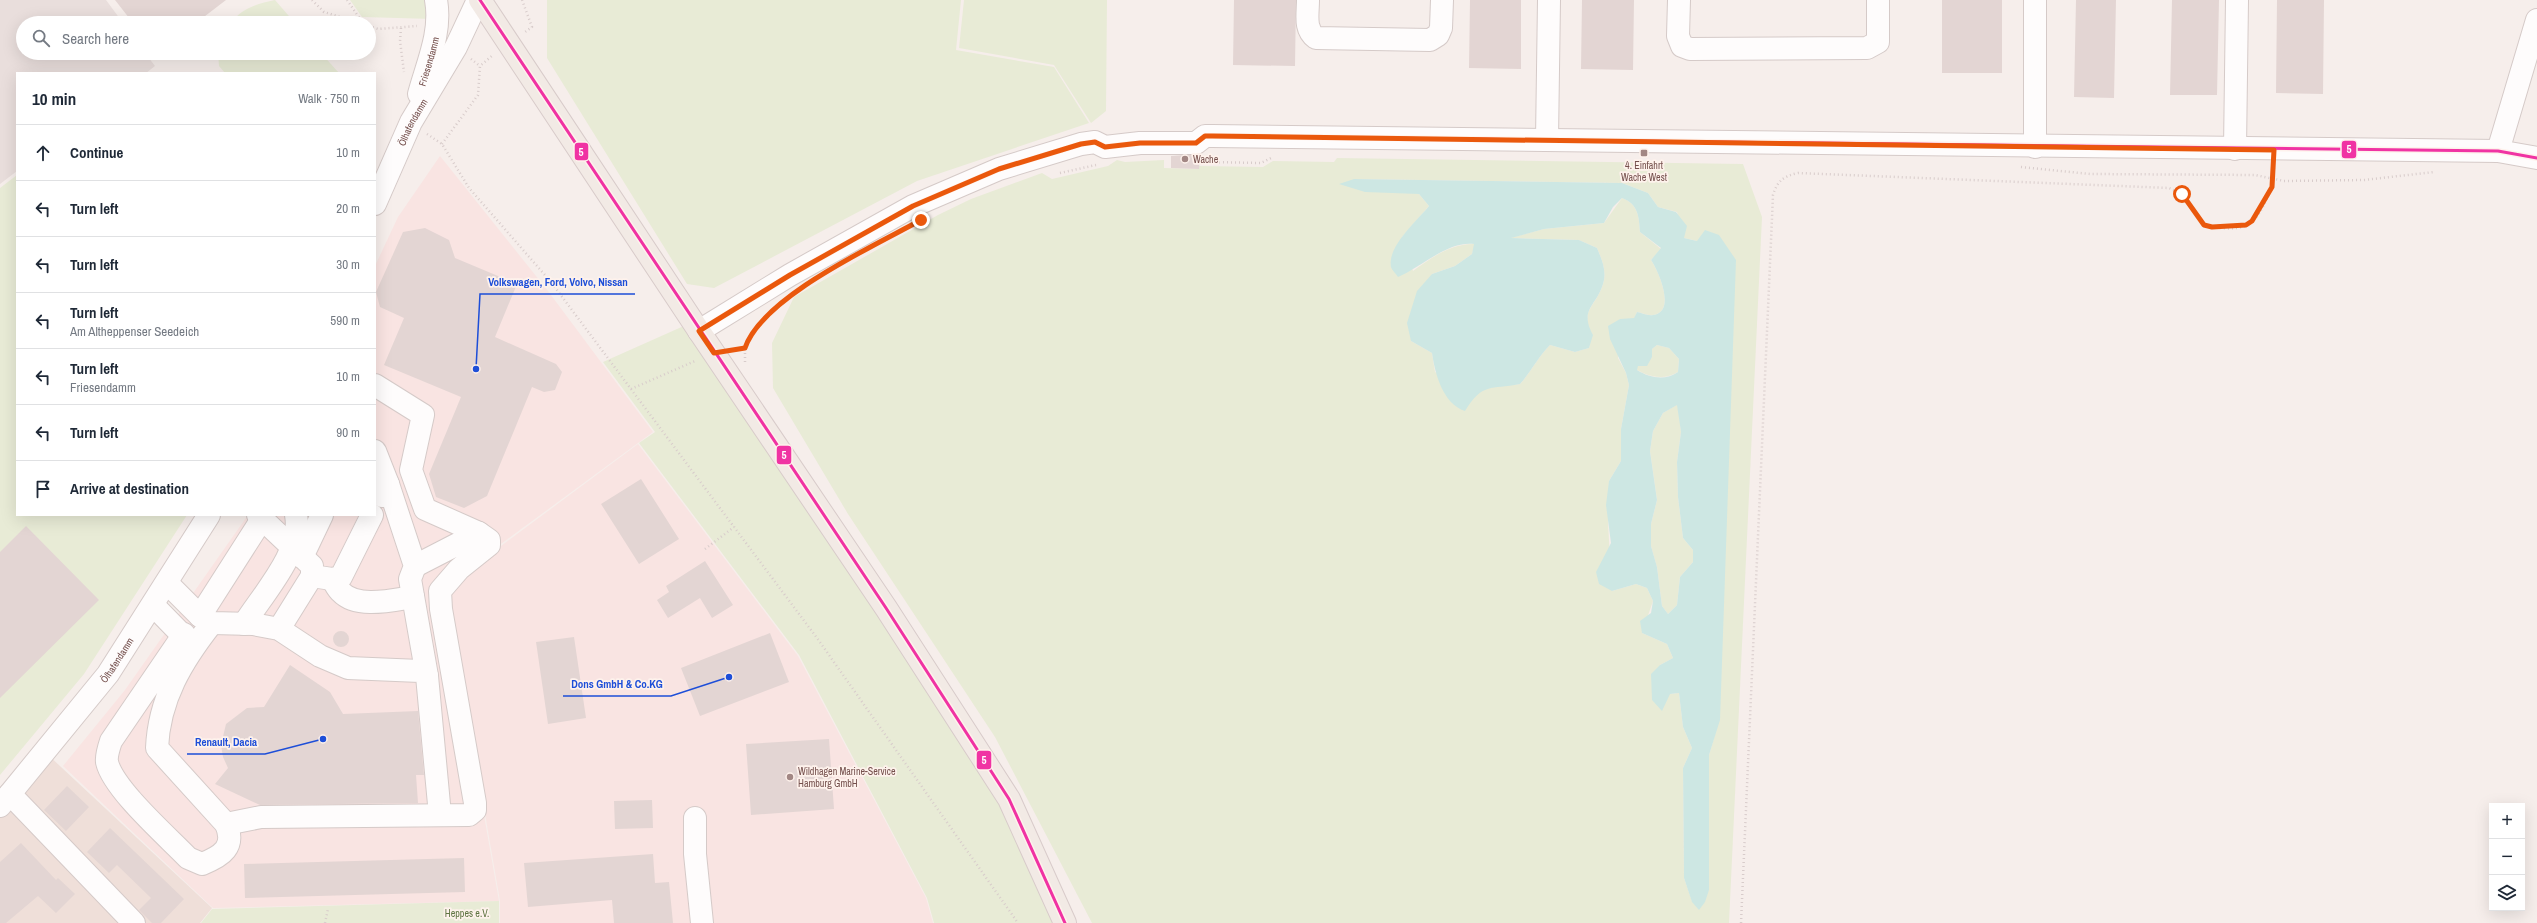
<!DOCTYPE html>
<meta charset="utf-8">
<style>
body{margin:0;font-family:"Archivo Narrow",sans-serif;background:#f6f6f7;color:#1f2937}
.controls{position:absolute;right:12px;bottom:12px;display:grid;overflow:hidden;border-radius:0px;box-shadow:0 4px 16px #0002}
.controls button{width:36px;height:36px;display:grid;place-items:center;padding:0;border:0;border-bottom:1px solid #e0e1e3;background:#fff;color:#1f2937;font:20px sans-serif}
.stop{position:absolute;width:12px;height:12px;margin:-9px;border:3px solid #ea580c;border-radius:50%;background:#fff}
.stop.end{background:#ea580c;border-color:#fff;box-shadow:0 1px 4px #0008}
.list{margin:0;padding:0;list-style:none}
h2{display:flex;justify-content:space-between;align-items:center;height:52px;margin:0;padding:0 16px;font-size:17px}
h2 small{font-size:13px;font-weight:400;color:#747a83}
.list li{display:grid;grid-template-columns:26px 1fr auto;gap:12px;align-items:center;box-sizing:border-box;height:56px;padding:0 16px;border-top:1px solid #e0e1e3}
.list b{display:block;font-size:15px;white-space:nowrap}
.list p{margin:0;font-size:13px;white-space:nowrap;color:#747a83}
.list em{font-size:13px;font-style:normal;color:#747a83}
.icon{flex:none;width:22px;height:22px;fill:none;stroke:currentColor;stroke-width:2;stroke-linecap:round;stroke-linejoin:round}
.map{position:relative;flex:none;width:2537px;height:923px;overflow:hidden}
.search{position:absolute;background:#fff;box-shadow:0 4px 16px #0002;left:16px;top:16px;width:360px;height:44px;display:flex;align-items:center;gap:10px;box-sizing:border-box;padding:0 14px;border-radius:22px;color:#747a83;font-size:15px}
.panel{position:absolute;background:#fff;box-shadow:0 4px 16px #0002;left:16px;top:72px;width:360px;height:444px;border-radius:0px}
.map>svg:first-child{display:block}
</style>
<div class="map">
<svg width="2537" height="923" viewBox="0 0 2537 923">
<rect width="100%" height="100%" fill="#f6eeeb"/>
<path fill="#efdfd9" d="M 46,753 L 212,908 L 200,923 L 0,923 L 0,805 Z"/>
<path fill="#f9e4e2" d="M 440,156 L 548,291 L 653,432 L 444,586 L 499,901 L 213,908 L 63,766 L 125,690 L 248,515 L 375,515 L 375,266 L 398,217 Z
M 638,444 L 798,656 L 926,898 L 933,923 L 500,923 L 500,901 L 446,587 Z"/>
<path fill="#e9dedc" d="M 0,0 L 106,0 L 123,23 L 23,23 L 23,53 L 145,53 L 155,66 L 146,73 L 17,73 L 17,171 L 0,184 Z"/>
<path fill="#e8ebd6" fill-rule="evenodd" d="M 275,0 L 295,23 L 231,23 C 242,8 257,4 275,0 Z
M 350,0 L 428,0 L 433,19 L 362,17 Z
M 547,0 L 961,0 L 956,50 L 1054,67 L 1089,123 L 917,181 L 714,288 L 687,284 L 547,58 Z
M 964,0 L 1107,0 L 1106,111 L 1091,123 L 1054,65 L 959,48 Z
M 218,53 L 321,53 L 339,73 L 225,73 L 219,66 Z
M 1337,158 L 1743,164 L 1762,217 L 1729,923 L 1092,923 L 995,737 L 848,514 L 773,388 L 772,343 L 794,297 L 938,215 L 971,199 L 1042,173 L 1052,179 L 1108,166 L 1117,160 L 1125,162 L 1164,160 L 1164,168 L 1199,169 L 1199,166 L 1263,167 L 1273,161 L 1334,162 ZM 1354,179 L 1622,183 L 1648,193 L 1658,207 L 1677,212 L 1684,238 L 1697,241 L 1714,738 L 1709,755 L 1709,890 L 1692,901 L 1684,878 L 1683,768 L 1692,748 L 1683,727 L 1679,693 L 1670,694 L 1660,665 L 1673,658 L 1667,644 L 1642,633 L 1653,601 L 1647,588 L 1636,584 L 1612,591 L 1608,523 L 1609,481 L 1621,461 L 1621,429 L 1629,385 L 1626,373 L 1618,358 L 1620,319 L 1634,319 L 1637,312 C 1642,313 1649,316 1653,315 C 1677,312 1658,270 1651,260 L 1661,249 L 1640,232 C 1639,216 1638,204 1622,198 L 1604,223 L 1544,229 L 1509,238 L 1579,240 L 1597,248 C 1602,260 1607,271 1603,284 C 1596,307 1579,310 1592,335 L 1589,348 L 1575,352 L 1550,345 C 1538,357 1531,372 1520,384 L 1485,388 L 1474,396 L 1435,372 L 1432,353 L 1411,341 L 1432,274 L 1455,266 L 1472,254 L 1475,244 C 1451,243 1431,258 1413,271 L 1402,237 L 1429,206 L 1419,194 Z
M 17,175 L 17,515 L 187,515 L 84,674 L 0,775 L 0,188 Z
M 686,325 L 1002,801 L 1057,923 L 934,923 L 927,898 L 799,655 L 639,443 L 655,432 L 603,362 Z
M 1657,345 L 1669,348 L 1679,359 L 1678,372 C 1665,380 1651,378 1637,370 L 1637,366 L 1652,357 L 1652,349 Z
M 1678,404 L 1681,432 L 1677,462 L 1678,497 L 1683,538 L 1693,550 L 1693,562 L 1680,577 L 1677,605 L 1668,614 L 1662,606 L 1657,567 L 1651,546 L 1651,524 L 1657,500 L 1650,451 L 1653,431 L 1663,413 Z
M 499,901 L 499,923 L 201,923 L 212,909 Z"/>
<path fill="#cde7e3" fill-rule="evenodd" d="M 1354,179 L 1622,183 L 1648,193 L 1658,207 L 1676,212 L 1687,226 L 1684,238 L 1697,241 L 1705,230 L 1719,235 L 1736,260 L 1720,720 L 1709,755 L 1709,890 L 1705,902 L 1699,910 L 1692,902 L 1684,878 L 1683,768 L 1692,748 L 1683,727 L 1679,693 L 1670,694 L 1662,711 L 1652,700 L 1651,674 L 1660,665 L 1673,658 L 1667,644 L 1642,633 L 1640,621 L 1651,613 L 1653,601 L 1647,588 L 1636,584 L 1612,591 L 1599,584 L 1596,572 L 1611,543 L 1606,505 L 1609,481 L 1621,461 L 1621,429 L 1629,385 L 1626,373 L 1610,339 L 1608,326 L 1620,319 L 1634,318 L 1637,312 C 1642,313 1648,316 1653,315 C 1677,312 1658,270 1651,260 L 1661,248 L 1640,232 C 1639,216 1638,204 1622,198 L 1613,207 L 1604,223 L 1544,229 L 1511,238 L 1579,240 L 1597,248 C 1602,260 1607,271 1603,284 C 1596,307 1579,309 1593,335 L 1589,348 L 1575,352 L 1550,345 C 1538,357 1531,372 1520,384 C 1490,390 1483,382 1465,411 C 1443,404 1435,374 1432,353 L 1411,341 L 1407,323 L 1417,291 L 1432,274 L 1455,266 L 1472,254 L 1474,244 C 1447,241 1422,267 1398,277 C 1396,274 1392,270 1391,267 C 1387,246 1418,220 1429,206 L 1419,194 L 1365,192 L 1339,184 ZM 1657,345 L 1669,348 L 1679,359 L 1678,372 C 1665,381 1650,378 1637,370 L 1638,366 L 1647,366 L 1652,357 L 1652,349 ZM 1677,405 L 1681,432 L 1677,462 L 1678,497 L 1683,538 L 1693,550 L 1693,562 L 1680,577 L 1677,605 L 1668,614 L 1662,606 L 1657,567 L 1651,546 L 1651,524 L 1657,500 L 1650,451 L 1653,431 L 1663,413 Z"/>
<path fill="#e3d5d3" d="M 115,0 L 226,0 L 196,23 L 133,23 Z
M 1234,0 L 1296,0 L 1295,66 L 1233,65 Z
M 1470,0 L 1521,0 L 1521,69 L 1469,68 Z
M 1582,0 L 1634,0 L 1633,70 L 1581,69 Z
M 1942,0 L 2002,0 L 2002,73 L 1942,73 Z
M 2076,0 L 2116,0 L 2114,98 L 2074,97 Z
M 2172,0 L 2219,0 L 2217,95 L 2170,95 Z
M 2277,0 L 2324,0 L 2323,94 L 2276,93 Z
M 1200,154 L 1199,169 L 1171,168 L 1171,156 Z
M 425,228 L 449,240 L 455,258 L 517,284 L 495,337 L 556,364 L 562,372 L 555,390 L 544,392 L 532,387 L 487,496 L 464,508 L 436,497 L 429,474 L 461,397 L 384,365 L 404,318 L 380,307 L 376,292 L 403,232 Z
M 641,479 L 679,539 L 639,564 L 601,504 Z
M 26,526 L 99,600 L 0,698 L 0,552 Z
M 705,561 L 733,605 L 712,618 L 700,598 L 668,618 L 657,600 L 669,592 L 666,586 Z
M333 639a8 8 0 1 1 16 0a8 8 0 1 1-16 0Z
M 770,633 L 789,682 L 700,716 L 681,668 Z
M 574,637 L 586,718 L 548,724 L 536,642 Z
M 290,665 L 330,692 L 343,714 L 418,711 L 424,775 L 416,775 L 418,803 L 260,805 L 215,784 L 228,768 L 223,757 L 221,745 L 226,724 L 247,708 L 264,707 Z
M 829,739 L 834,809 L 751,815 L 746,744 Z
M 67,786 L 89,807 L 66,831 L 44,810 Z
M 652,800 L 653,828 L 615,829 L 614,801 Z
M 110,828 L 184,899 L 161,923 L 152,923 L 139,910 L 151,898 L 117,865 L 109,873 L 87,852 Z
M 21,843 L 56,880 L 58,878 L 75,894 L 56,913 L 38,896 L 6,923 L 0,923 L 0,862 Z
M 653,854 L 655,883 L 669,882 L 673,923 L 614,923 L 612,900 L 528,907 L 524,863 Z
M 464,858 L 465,892 L 245,898 L 244,864 Z"/>
<g fill="none" stroke-linecap="round" stroke-linejoin="round">
<defs>
<g id="minor">
<path d="M 1308,0 C 1308,15 1304,29 1316,38 L 1430,40 L 1438,35 L 1441,28 L 1442,0"/>
<path d="M 1679,0 L 1678,36 L 1682,46 L 1690,49 L 1867,48 L 1878,42 L 1878,0"/>
<path id="s1" d="M 419,94 C 427,64 442,32 436,0"/>
<path d="M 1547,139 L 1549,0"/>
<path d="M 2035,147 L 2035,0"/>
<path d="M 2235,149 L 2237,0"/>
<path d="M 2498,151 L 2537,20"/>
<path id="s2" d="M 375,204 L 411,122 L 456,47 L 478,0"/>
<path d="M 699,331 L 790,275 L 913,206 L 999,169 L 1081,144 L 1095,142 L 1105,147 L 1140,143 L 1196,143 L 1205,136 L 1212,136 L 2498,151 L 2537,158"/>
<path d="M 375,385 L 423,415 L 411,470 L 425,509 L 479,533"/>
<path d="M 375,451 L 388,484 L 382,496"/>
<path d="M 388,484 L 415,566 L 410,579 L 427,676"/>
<path d="M 258,515 L 312,566 L 312,576 L 279,629"/>
<path d="M 302,557 L 322,515"/>
<path d="M 312,576 L 332,579 L 341,577 L 372,515"/>
<path d="M 332,579 C 335,583 337,589 341,592 C 357,609 393,600 413,597"/>
<path d="M 167,583 L 200,616 L 212,623 L 253,624 L 279,629 L 320,656 L 348,668 L 420,671 L 427,676 L 440,815"/>
<path d="M 153,605 L 192,645"/>
<path d="M 200,616 L 262,519"/>
<path d="M 244,624 C 263,594 303,551 296,515"/>
<path d="M 184,634 L 111,741 C 109,747 106,756 107,762 C 113,789 168,837 188,858 L 202,864 C 222,856 236,847 226,824 L 157,748 C 159,699 182,661 212,623"/>
<path d="M 10,794 L 134,923"/>
<path id="s3" d="M 0,806 L 108,674 L 209,515"/>
<path d="M 695,818 L 695,854 L 702,923"/>
<path d="M 226,824 L 261,817 L 469,815 L 475,810 L 475,803 L 441,609 L 440,591 L 459,569 L 489,545 L 489,540 L 479,533 L 415,566"/>
</g>
<path id="major" d="M 480,0 L 699,331 L 886,608 L 1009,799 L 1065,923"/>
</defs>
<use href="#minor" stroke="#d5cac8" stroke-width="24"/>
<use href="#major" stroke="#d8cbca" stroke-width="24"/>
<path stroke="#d8cccb" stroke-width="2.5" stroke-dasharray="1 3" stroke-linecap="butt" d="M 312,0 L 324,12 L 360,23
M 347,0 L 363,23
M 522,0 L 532,27 L 525,32
M 369,26 L 378,29 L 417,26
M 401,28 L 400,41 L 404,72
M 471,59 L 480,66
M 427,134 L 442,144 L 469,188 L 551,282 L 817,638 L 1018,923
M 442,144 L 478,95 L 480,66 L 493,55
M 1208,159 L 1212,162 L 1261,163 L 1271,158
M 2021,167 L 2090,174 L 2255,175 L 2284,181 L 2364,180 L 2434,172
M 1060,173 L 1096,165
M 736,350 L 745,348 L 753,331 L 773,311
M 745,362 L 745,348
M 631,389 L 695,361
M 705,549 L 734,527
M 325,923 L 328,909
M 1741,923 L 1773,195 C 1777,181 1784,176 1798,173 L 2169,188 L 2182,194 L 2204,225 C 2215,228 2236,231 2247,225 C 2263,216 2274,185 2274,168"/>
<use href="#minor" stroke="#fefcfc" stroke-width="22"/>
<use href="#major" stroke="#f2eae5" stroke-width="22"/>
<defs>
<path id="bus-1" d="M 480,0 L 886,608 L 1009,799 L 1065,923
M 699,331 L 790,275 L 913,206 L 999,169 L 1081,144 L 1095,142 L 1105,147 L 1140,143 L 1196,143 L 1205,136 L 1212,136 L 2498,151 L 2537,158"/>
</defs>
<use href="#bus-1" stroke="#fef2ec" stroke-width="6"/>
<use href="#bus-1" stroke="#f033a3" stroke-width="3"/>
</g>
<g fill="none" stroke-linecap="round" stroke-linejoin="round">
<path stroke="#ea580c" stroke-width="5" d="M 921,220 C 874,246 762,297 745,348 L 714,353 L 699,331 L 790,275 L 913,206 L 999,169 L 1081,144 L 1095,142 L 1105,147 L 1140,143 L 1196,143 L 1205,136 L 1212,136 L 2274,150 L 2272,187 L 2252,221 L 2246,225 L 2212,227 L 2204,225 L 2182,194"/>
</g>
<g fill="#a28784" stroke="#fef2ec" stroke-width="1.5">
<rect x="1640" y="149" width="8" height="8" rx="2"/>
<circle cx="1185" cy="159" r="4"/>
<circle cx="790" cy="777" r="4"/>
</g>
<g text-anchor="middle" dominant-baseline="central" stroke-width="3.5" stroke-linejoin="round" paint-order="stroke">
<g font-size="10" fill="#744f4c" stroke="#fef2ec">
<text stroke="none"><textPath href="#s1" startOffset="34">Friesendamm</textPath></text>
<text stroke="none"><textPath href="#s2" startOffset="90">Ölhafendamm</textPath></text>
<text stroke="none"><textPath href="#s3" startOffset="187">Ölhafendamm</textPath></text>
</g>
<g font-size="10" fill="#744f4c" stroke="#fef2ec" text-anchor="start">
<text x="1193" y="159">Wache</text>
<text x="1644" y="165" text-anchor="middle">4. Einfahrt<tspan x="1644" dy="12">Wache West</tspan></text>
<text x="798" y="771">Wildhagen Marine-Service<tspan x="798" dy="12">Hamburg GmbH</tspan></text>
</g>
<g font-size="10" fill="#5e7441" stroke="#fef2ec">
<text x="467" y="913">Heppes e.V.</text>
</g>
</g>
<path fill="none" stroke="#1d4ed8" stroke-width="1.5" d="M476 369L480 294H635M729 677L671 696H563M323 739L265 754H187"/>
<g fill="#1d4ed8" stroke="#fef2ec" stroke-width="1.5">
<circle cx="476" cy="369" r="4"/>
<circle cx="729" cy="677" r="4"/>
<circle cx="323" cy="739" r="4"/>
</g>
<g font-size="11" text-anchor="middle" font-weight="bold" fill="#1d4ed8" stroke="#fef2ec" stroke-width="3.5" stroke-linejoin="round" paint-order="stroke">
<text x="558" y="286">Volkswagen, Ford, Volvo, Nissan</text>
<text x="617" y="688">Dons GmbH &amp; Co.KG</text>
<text x="226" y="746">Renault, Dacia</text>
</g>
<g stroke="#fef2ec" stroke-width="1.5">
<rect x="2341" y="140" width="16" height="19" rx="4" fill="#f033a3"/>
<rect x="574" y="142" width="15" height="19" rx="4" fill="#f033a3"/>
<rect x="776" y="445" width="16" height="20" rx="4" fill="#f033a3"/>
<rect x="976" y="750" width="16" height="20" rx="4" fill="#f033a3"/>
</g>
<g font-size="11" text-anchor="middle" font-weight="bold" fill="#fff">
<text x="2349" y="153">5</text>
<text x="581" y="156">5</text>
<text x="784" y="459">5</text>
<text x="984" y="764">5</text>
</g>
</svg>
<div class="controls">
<button>+</button>
<button>−</button>
<button><svg class="icon" aria-label="layers" viewBox="0 0 24 24"><path d="M12 4l9 5-9 5-9-5zM3 14l9 5 9-5"/></svg></button>
</div>
<div class="stop" style="left:2182px;top:194px"></div>
<div class="stop end" style="left:921px;top:220px"></div>
<div class="search"><svg class="icon" aria-label="search" viewBox="0 0 24 24"><circle cx="10" cy="10" r="6"/><path d="M15 15l6 6"/></svg>Search here</div>
<section class="panel">
<h2>10 min<small>Walk · 750 m</small></h2>
<ul class="list">
<li><svg class="icon" aria-label="ahead" viewBox="0 0 24 24"><path d="M12 20V5M6 11l6-6 6 6"/></svg><div><b>Continue</b></div><em>10 m</em></li>
<li><svg class="icon" aria-label="left" viewBox="0 0 24 24"><path d="M17 20v-9H6M10 6l-5 5 5 5"/></svg><div><b>Turn left</b></div><em>20 m</em></li>
<li><svg class="icon" aria-label="left" viewBox="0 0 24 24"><path d="M17 20v-9H6M10 6l-5 5 5 5"/></svg><div><b>Turn left</b></div><em>30 m</em></li>
<li><svg class="icon" aria-label="left" viewBox="0 0 24 24"><path d="M17 20v-9H6M10 6l-5 5 5 5"/></svg><div><b>Turn left</b><p>Am Altheppenser Seedeich</p></div><em>590 m</em></li>
<li><svg class="icon" aria-label="left" viewBox="0 0 24 24"><path d="M17 20v-9H6M10 6l-5 5 5 5"/></svg><div><b>Turn left</b><p>Friesendamm</p></div><em>10 m</em></li>
<li><svg class="icon" aria-label="left" viewBox="0 0 24 24"><path d="M17 20v-9H6M10 6l-5 5 5 5"/></svg><div><b>Turn left</b></div><em>90 m</em></li>
<li><svg class="icon" aria-label="arrive" viewBox="0 0 24 24"><path d="M6 21V4h12l-3 4 3 4H6"/></svg><div><b>Arrive at destination</b></div></li>
</ul>
</section>
</div>
